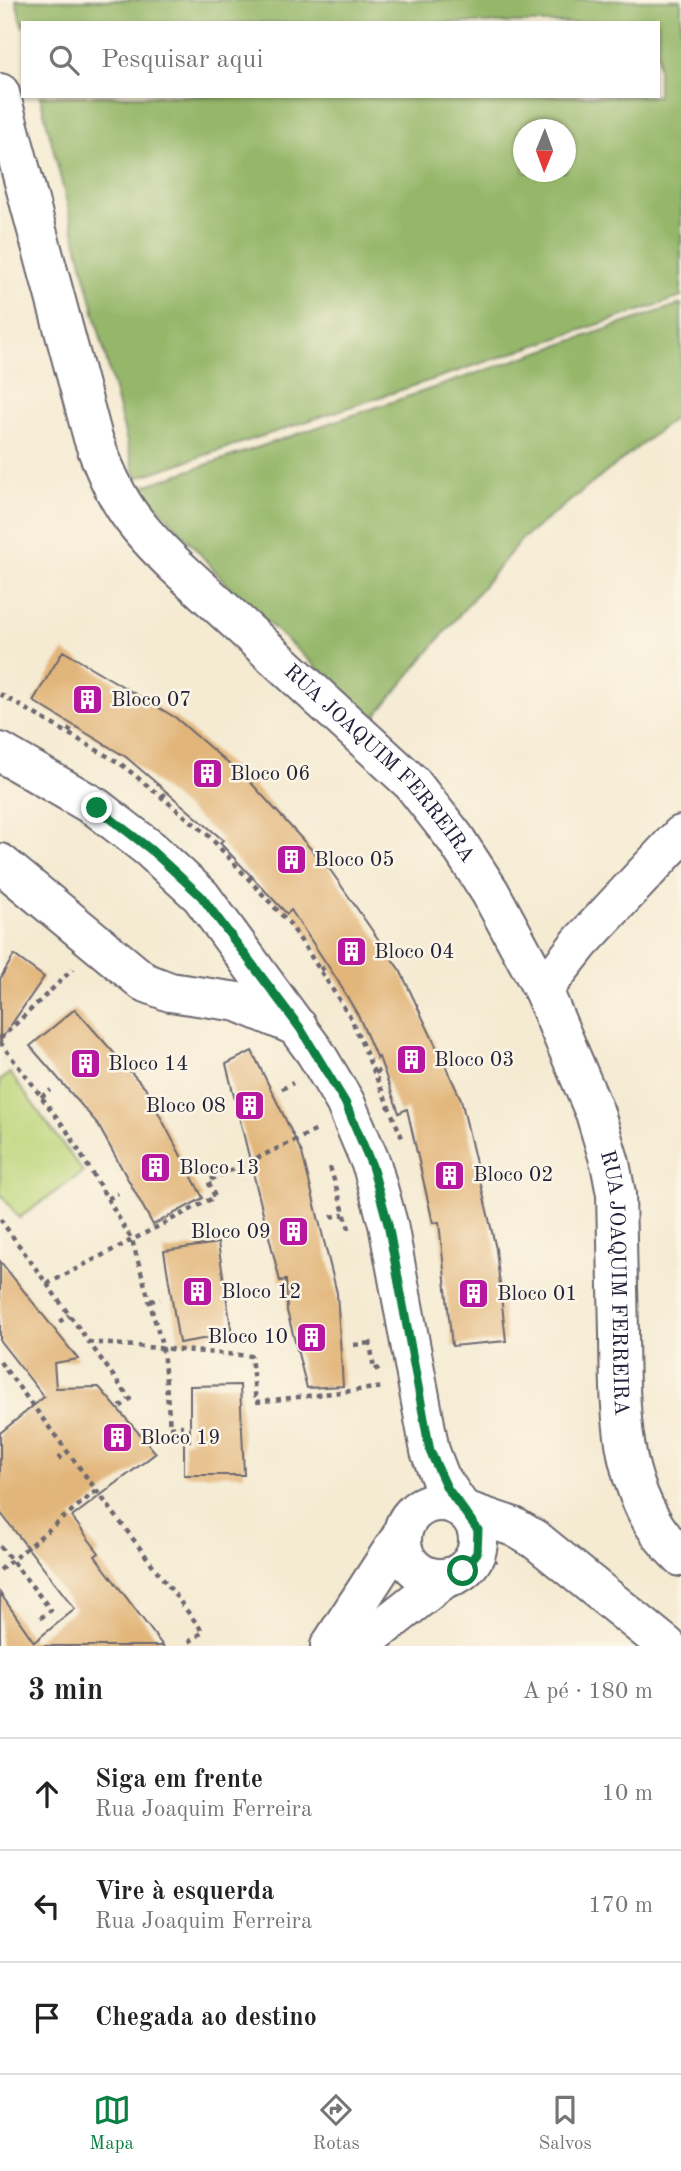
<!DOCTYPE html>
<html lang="pt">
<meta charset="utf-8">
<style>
body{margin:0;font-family:"Old Standard TT",serif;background:#f2f2f2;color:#222}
.compass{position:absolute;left:513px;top:119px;width:63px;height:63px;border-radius:50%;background:#fff;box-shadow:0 2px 5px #0004;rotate:181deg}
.stop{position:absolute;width:21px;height:21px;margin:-16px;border:5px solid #0b8043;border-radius:50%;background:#fff}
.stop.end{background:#0b8043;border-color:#fff;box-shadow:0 2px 7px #0008}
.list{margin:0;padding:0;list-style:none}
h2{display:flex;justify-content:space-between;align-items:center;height:91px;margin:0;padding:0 28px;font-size:30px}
h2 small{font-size:23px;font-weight:400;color:#767676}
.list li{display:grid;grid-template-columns:46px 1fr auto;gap:21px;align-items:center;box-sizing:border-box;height:112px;padding:0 28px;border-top:2px solid #e0e0e0}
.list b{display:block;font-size:26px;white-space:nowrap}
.list p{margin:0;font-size:23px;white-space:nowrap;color:#767676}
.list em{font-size:23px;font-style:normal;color:#767676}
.icon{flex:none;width:38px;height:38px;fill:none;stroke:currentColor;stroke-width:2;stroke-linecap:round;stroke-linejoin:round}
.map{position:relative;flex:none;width:681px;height:1646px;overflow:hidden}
.search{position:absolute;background:#fff;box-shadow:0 2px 5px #0004;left:21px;right:21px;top:21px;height:77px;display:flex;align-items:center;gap:18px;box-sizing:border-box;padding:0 24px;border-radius:0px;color:#767676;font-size:26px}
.sheet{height:427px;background:#fff}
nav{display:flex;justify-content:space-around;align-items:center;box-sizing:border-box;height:98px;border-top:2px solid #e0e0e0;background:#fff;font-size:19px;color:#767676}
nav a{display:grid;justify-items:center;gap:4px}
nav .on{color:#0b8043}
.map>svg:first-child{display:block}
</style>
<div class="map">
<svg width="681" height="1646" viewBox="0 0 681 1646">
<rect width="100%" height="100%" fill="#fcf5e5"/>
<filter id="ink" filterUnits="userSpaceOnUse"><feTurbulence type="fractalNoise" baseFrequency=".0143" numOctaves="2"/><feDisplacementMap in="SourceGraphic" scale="14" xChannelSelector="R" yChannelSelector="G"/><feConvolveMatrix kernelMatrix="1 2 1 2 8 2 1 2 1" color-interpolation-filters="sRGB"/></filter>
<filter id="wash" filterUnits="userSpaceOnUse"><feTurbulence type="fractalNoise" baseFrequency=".00686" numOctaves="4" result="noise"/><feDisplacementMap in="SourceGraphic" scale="28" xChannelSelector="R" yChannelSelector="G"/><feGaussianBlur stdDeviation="1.57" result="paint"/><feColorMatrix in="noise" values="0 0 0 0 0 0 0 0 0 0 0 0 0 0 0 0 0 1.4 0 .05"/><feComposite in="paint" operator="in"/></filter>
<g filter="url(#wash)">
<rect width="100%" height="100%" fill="#f5ebd3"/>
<path fill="#bdd67b" stroke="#707c5b" stroke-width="2" d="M 10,1073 L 83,1172 L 19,1218 L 0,1193 L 0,1080 Z"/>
<path fill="#96b76b" stroke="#5c6c53" stroke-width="2" fill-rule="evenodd" d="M 16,0 L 681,0 L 681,297 L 136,478 L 40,96 L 658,96 L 658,23 L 23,23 L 23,28 ZM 524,130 L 566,130 L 566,172 L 524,172 Z
M 681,304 L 681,413 L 522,539 L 373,719 L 232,590 L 141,487 Z"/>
<g id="blocks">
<path fill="#e2b67a" d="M 63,651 L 176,718 L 253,785 L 331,871 L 401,972 L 461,1099 L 496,1249 L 506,1341 L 452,1346 L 439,1222 L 433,1223 L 407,1109 L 399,1113 L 379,1057 L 377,1059 L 359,1017 L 336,978 L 291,910 L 287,914 L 220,843 L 223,840 L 126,757 L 33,701 Z
M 14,955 L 44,977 L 0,1041 L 0,979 Z
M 75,1009 L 146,1089 L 203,1198 L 153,1225 L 97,1123 L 30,1046 Z
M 252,1051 L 302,1153 L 337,1293 L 343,1386 L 307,1388 L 287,1311 L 286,1280 L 280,1281 L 226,1064 Z
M 218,1243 L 232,1334 L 179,1343 L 164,1251 Z
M 0,1261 L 78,1359 L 54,1363 L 56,1388 L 99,1387 L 156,1453 L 72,1517 L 99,1553 L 95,1556 L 163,1646 L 0,1646 L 0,1593 L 34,1642 L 75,1609 L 0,1512 L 0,1433 L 44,1397 L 0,1341 Z
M 240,1385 L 244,1475 L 184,1475 L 184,1441 L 190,1441 L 190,1386 Z"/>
</g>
</g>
<g filter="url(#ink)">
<use href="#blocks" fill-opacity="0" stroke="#6c6870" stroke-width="2"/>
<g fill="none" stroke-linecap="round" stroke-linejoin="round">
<defs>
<g id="minor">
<path id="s1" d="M 0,93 L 93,438 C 114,498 130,522 176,566 L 412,783 L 455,838 L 490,892 L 543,990 L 595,1113 L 610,1163 L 616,1194 C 617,1241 618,1287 619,1333 C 620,1412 618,1499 681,1557"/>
<path d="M 0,752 L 97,808 L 150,849 L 201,896 L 315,1052 L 345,1102 L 372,1166 L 388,1224 L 430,1451 L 440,1477 L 461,1508"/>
<path d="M 0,863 L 144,982 L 170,992 L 238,1002 L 298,1027"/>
<path d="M 543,990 L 580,943 L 681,835"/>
<circle cx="440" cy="1540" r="38"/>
<path d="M 464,1510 L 514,1527 L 536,1540 L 667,1646"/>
<path d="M 330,1646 L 402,1535"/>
<path d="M 359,1646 L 445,1578"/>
</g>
</defs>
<use href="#minor" stroke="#6c6870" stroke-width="42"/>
<path stroke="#6c6870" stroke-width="4.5" stroke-dasharray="5 5" stroke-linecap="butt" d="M 0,694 L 121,764 L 208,835 L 290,924 L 351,1018 L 403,1140
M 68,732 L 74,724
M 162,797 L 168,790
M 249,879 L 255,873
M 320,970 L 327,966
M 0,1039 L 73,969
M 0,1042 L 67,1131 L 132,1240 L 163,1349 L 170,1427 L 183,1426
M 375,1073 L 382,1069
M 282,1089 L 293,1083
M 41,1097 L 51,1090
M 330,1167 L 350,1232
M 108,1199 L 118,1193
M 331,1217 L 344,1214
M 0,1219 L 130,1399 L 120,1407
M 47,1284 L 215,1197 L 208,1181 L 319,1129
M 150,1301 L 160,1299
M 59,1322 L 69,1315
M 370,1341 L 374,1370 L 381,1367
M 88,1342 L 251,1356 L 256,1402 L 384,1387
M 354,1345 L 370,1343
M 0,1362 L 203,1632 L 189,1642
M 58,1459 L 67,1452
M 0,1546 L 51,1610 L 38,1620
M 0,1570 L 97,1490
M 479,1574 L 497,1560"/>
<use href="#minor" stroke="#fff" stroke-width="38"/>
</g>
</g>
<g fill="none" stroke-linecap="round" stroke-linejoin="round" filter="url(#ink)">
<path stroke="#0b8043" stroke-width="9" d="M 97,808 L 150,849 L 201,896 L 300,1028 L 345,1102 L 372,1166 L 388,1224 L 430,1451 L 447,1488 L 478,1530 L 477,1553 L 463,1571"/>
</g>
<defs>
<symbol id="building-square" viewBox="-11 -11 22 22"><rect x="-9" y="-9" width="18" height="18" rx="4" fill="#b5179e" stroke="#fcf5e5"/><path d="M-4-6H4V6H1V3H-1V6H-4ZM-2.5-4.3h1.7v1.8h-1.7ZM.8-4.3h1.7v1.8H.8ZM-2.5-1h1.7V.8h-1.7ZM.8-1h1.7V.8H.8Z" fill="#fff"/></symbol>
</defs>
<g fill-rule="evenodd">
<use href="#building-square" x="70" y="682" width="35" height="35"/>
<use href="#building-square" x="190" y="756" width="35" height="35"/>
<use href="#building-square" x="274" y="842" width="35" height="35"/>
<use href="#building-square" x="334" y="934" width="35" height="35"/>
<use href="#building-square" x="394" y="1042" width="35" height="35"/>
<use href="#building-square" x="68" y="1046" width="35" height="35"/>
<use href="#building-square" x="232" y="1088" width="35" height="35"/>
<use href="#building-square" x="138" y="1150" width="35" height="35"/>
<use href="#building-square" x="432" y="1158" width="35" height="35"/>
<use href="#building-square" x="276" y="1214" width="35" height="35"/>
<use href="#building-square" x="180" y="1274" width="35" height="35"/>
<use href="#building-square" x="456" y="1276" width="35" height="35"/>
<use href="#building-square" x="294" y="1320" width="35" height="35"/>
<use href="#building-square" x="100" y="1420" width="35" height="35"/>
</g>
<g text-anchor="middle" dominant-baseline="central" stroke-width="5" stroke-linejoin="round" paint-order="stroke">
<g font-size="21" fill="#22223b" stroke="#fcf5e5" text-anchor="start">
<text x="111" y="700">Bloco 07</text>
<text x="230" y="774">Bloco 06</text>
<text x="314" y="860">Bloco 05</text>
<text x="374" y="952">Bloco 04</text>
<text x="434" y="1060">Bloco 03</text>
<text x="108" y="1064">Bloco 14</text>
<text x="226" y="1106" text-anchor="end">Bloco 08</text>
<text x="179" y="1168">Bloco 13</text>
<text x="473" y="1175">Bloco 02</text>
<text x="271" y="1232" text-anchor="end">Bloco 09</text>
<text x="221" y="1292">Bloco 12</text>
<text x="497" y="1294">Bloco 01</text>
<text x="288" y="1337" text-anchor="end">Bloco 10</text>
<text x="140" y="1438">Bloco 19</text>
</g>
<g font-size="21" fill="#22223b" stroke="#fcf5e5">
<text stroke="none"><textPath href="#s1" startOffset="796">RUA JOAQUIM FERREIRA</textPath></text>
<text stroke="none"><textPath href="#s1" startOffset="1384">RUA JOAQUIM FERREIRA</textPath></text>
</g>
</g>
</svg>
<svg class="compass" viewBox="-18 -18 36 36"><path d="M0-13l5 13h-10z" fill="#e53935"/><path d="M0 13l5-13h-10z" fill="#767676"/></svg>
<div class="stop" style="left:463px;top:1571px"></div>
<div class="stop end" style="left:97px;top:808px"></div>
<div class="search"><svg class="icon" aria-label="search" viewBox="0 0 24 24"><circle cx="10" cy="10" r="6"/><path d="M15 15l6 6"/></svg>Pesquisar aqui</div>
</div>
<section class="sheet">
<h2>3 min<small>A pé · 180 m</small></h2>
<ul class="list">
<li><svg class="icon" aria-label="ahead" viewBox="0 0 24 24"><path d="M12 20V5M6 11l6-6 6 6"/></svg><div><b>Siga em frente</b><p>Rua Joaquim Ferreira</p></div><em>10 m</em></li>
<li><svg class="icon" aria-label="left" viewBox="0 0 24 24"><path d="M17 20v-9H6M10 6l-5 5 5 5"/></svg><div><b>Vire à esquerda</b><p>Rua Joaquim Ferreira</p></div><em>170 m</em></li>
<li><svg class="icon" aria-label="arrive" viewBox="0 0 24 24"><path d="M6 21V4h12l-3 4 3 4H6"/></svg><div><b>Chegada ao destino</b></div></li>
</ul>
</section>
<nav>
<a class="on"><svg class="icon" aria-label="map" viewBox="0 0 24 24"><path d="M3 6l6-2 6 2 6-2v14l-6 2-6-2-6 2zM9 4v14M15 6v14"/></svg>Mapa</a>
<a><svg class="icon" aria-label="directions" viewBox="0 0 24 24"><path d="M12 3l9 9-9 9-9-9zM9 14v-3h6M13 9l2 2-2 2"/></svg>Rotas</a>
<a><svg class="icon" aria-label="saved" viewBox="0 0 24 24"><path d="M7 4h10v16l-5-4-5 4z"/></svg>Salvos</a>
</nav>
